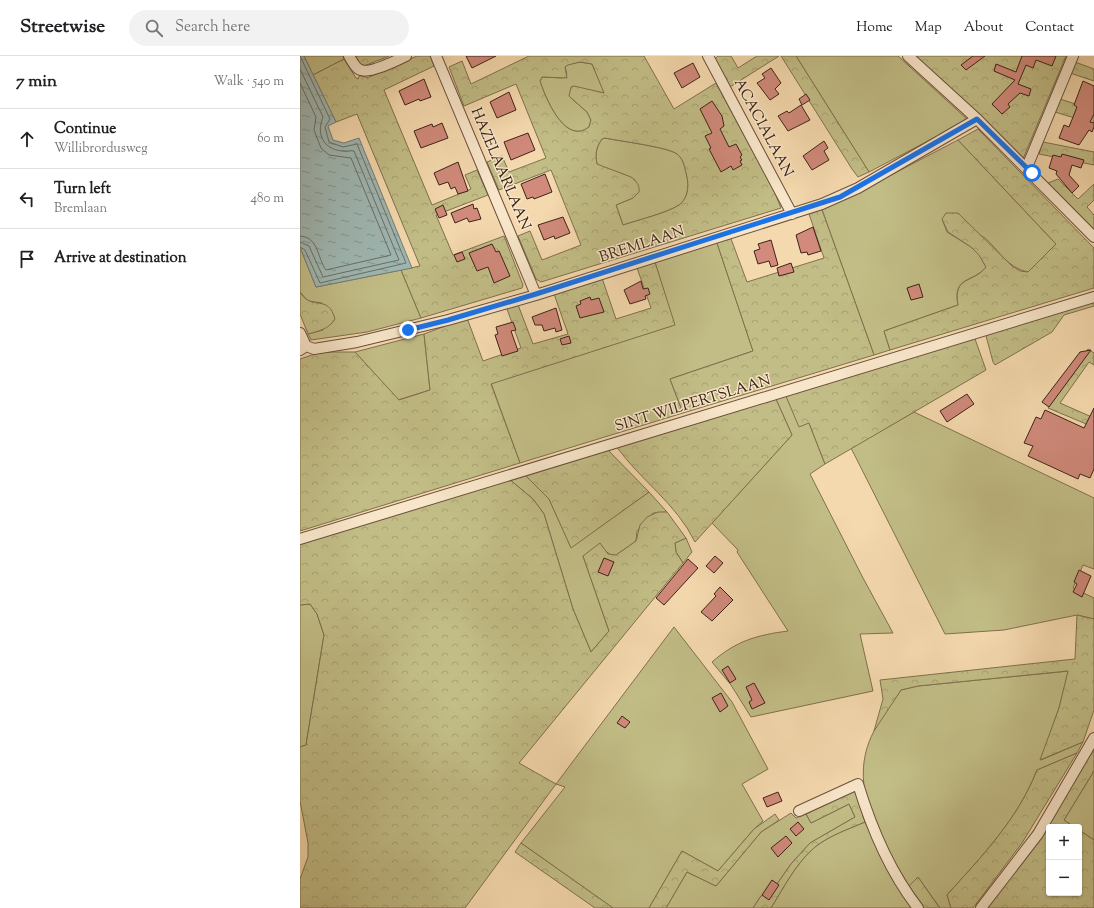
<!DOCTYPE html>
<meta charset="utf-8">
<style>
body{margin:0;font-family:"Sorts Mill Goudy",serif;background:#f2f2f2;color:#202124}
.controls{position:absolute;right:12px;bottom:12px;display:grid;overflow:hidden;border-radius:4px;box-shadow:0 1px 3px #0004}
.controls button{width:36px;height:36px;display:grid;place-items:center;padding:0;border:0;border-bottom:1px solid #e0e0e0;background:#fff;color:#202124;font:20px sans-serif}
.stop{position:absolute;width:12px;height:12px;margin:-9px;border:3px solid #1a73e8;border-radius:50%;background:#fff}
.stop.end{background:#1a73e8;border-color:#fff;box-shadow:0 1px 4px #0008}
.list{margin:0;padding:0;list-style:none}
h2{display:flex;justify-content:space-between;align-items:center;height:52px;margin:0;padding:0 16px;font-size:17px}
h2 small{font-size:13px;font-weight:400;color:#757577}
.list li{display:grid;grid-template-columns:26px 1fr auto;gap:12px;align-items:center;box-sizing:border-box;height:60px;padding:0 16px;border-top:1px solid #e0e0e0}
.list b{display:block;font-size:15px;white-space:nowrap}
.list p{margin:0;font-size:13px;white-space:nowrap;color:#757577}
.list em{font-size:13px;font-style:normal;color:#757577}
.icon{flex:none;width:22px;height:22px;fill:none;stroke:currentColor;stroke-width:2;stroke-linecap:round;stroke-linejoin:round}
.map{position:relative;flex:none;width:794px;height:852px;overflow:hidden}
header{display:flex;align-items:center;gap:24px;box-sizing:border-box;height:56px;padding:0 20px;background:#fff;border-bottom:1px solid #e0e0e0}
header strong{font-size:19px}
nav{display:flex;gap:22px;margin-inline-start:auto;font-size:14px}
.search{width:280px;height:36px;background:#f2f2f2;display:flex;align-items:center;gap:10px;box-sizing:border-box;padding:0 14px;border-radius:22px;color:#757577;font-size:15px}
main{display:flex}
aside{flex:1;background:#fff}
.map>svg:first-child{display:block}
</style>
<header>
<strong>Streetwise</strong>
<div class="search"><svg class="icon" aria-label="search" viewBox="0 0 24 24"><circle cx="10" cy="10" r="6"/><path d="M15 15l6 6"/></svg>Search here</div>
<nav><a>Home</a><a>Map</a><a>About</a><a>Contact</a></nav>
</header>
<main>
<aside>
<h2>7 min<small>Walk · 540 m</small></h2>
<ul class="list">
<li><svg class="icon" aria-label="ahead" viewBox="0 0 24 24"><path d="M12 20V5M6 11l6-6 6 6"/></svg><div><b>Continue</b><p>Willibrordusweg</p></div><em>60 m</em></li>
<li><svg class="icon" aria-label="left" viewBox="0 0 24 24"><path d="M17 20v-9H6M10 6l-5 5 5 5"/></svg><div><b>Turn left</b><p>Bremlaan</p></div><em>480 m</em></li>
<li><svg class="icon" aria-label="arrive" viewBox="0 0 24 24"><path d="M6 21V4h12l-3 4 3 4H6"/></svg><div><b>Arrive at destination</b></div></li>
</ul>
</aside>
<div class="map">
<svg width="794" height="852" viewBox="0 0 794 852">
<defs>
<pattern id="forest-crowns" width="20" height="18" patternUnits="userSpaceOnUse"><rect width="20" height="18" fill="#c2bd86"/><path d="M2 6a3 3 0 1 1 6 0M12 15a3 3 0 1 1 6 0" fill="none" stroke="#a8a273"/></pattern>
<pattern id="water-ripples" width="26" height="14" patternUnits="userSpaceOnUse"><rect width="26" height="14" fill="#9fb8b4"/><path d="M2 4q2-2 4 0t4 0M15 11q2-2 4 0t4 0" fill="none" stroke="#839591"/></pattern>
</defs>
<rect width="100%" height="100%" fill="#f5d9ae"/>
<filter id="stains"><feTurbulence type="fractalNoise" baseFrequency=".005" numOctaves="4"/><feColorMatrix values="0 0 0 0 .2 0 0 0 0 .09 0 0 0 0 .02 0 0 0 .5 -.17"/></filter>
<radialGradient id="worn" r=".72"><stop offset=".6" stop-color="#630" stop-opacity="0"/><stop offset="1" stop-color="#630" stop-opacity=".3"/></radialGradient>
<path fill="#c2bd86" stroke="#80704e" d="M 4,0 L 43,0 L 44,3 L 13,19 Z
M 496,0 L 598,0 L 668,64 L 569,116 Z
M 280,6 L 292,8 L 305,37 L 293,35 L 271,42 L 287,56 L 291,64 L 289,71 C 265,90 245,41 240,25 L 242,21 L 262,22 L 267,18 L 265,11 L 268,8 Z
M 305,82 C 319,85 368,91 377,98 C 384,103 385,113 387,121 C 389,130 388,143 379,149 C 367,157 338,164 323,169 L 316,149 L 333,142 L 335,124 C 324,116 308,116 297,108 C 295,99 296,91 302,83 Z
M 658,84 L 756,188 L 728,216 C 707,212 699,194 685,182 C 675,175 654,169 642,163 L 647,176 L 671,191 L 679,198 L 686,211 C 673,227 652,220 658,249 L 584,275 L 590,294 L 574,299 L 521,151 L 545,143 Z
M 416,184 L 453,295 L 370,323 L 383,357 L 220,407 L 191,327 L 374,269 L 354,203 Z
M 0,191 L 16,231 L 101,214 L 121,262 L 67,276 L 11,284 L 8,278 L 23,274 L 22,247 L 8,245 L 0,236 Z
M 124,278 L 130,334 L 98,344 L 55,296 Z
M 485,338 L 509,367 L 525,408 L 510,418 L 563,522 L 593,577 L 560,578 L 573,635 L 451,661 L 431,629 L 412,606 C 436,585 457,579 488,575 L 437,496 L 438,494 L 412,467 L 492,379 L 475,341 Z
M 614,356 L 794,442 L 794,513 L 783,509 L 773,532 L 794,542 L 794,563 L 777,559 L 704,574 L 645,578 L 551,392 Z
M 225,419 L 249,443 L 271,491 L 349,436 L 367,456 L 353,457 L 337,475 L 336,485 L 332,488 L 316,499 L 311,499 L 304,494 L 283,500 L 309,575 L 291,596 L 273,553 L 244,458 L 233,443 L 209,423 Z
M 386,482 L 392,496 L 383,507 L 376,496 L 375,487 Z
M 10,548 L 17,558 L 24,579 L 6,689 L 0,691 L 0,549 Z
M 374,571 L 432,646 L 468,713 L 442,728 L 463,765 L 454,773 L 418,815 L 382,795 L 349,852 L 313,852 L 221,787 L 265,731 L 256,728 Z
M 769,615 L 759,652 L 741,704 L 783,686 L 777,697 L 737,714 C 718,763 682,800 647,839 L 651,852 L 640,852 L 618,821 L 609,830 C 581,783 545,730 574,675 C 581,661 592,647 601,634 L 618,630 Z
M 794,715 L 794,784 L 779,774 L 779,771 L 774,771 L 764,764 Z
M 549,748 L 555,761 L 510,787 L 491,808 L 470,838 L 461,840 L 453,852 L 366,852 L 387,816 L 416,830 L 461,776 L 491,757 L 496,762 L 506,758 L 511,767 Z
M 565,766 L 588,811 L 613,852 L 471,852 C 484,831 496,807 515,791 C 530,779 549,773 565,766 Z"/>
<path fill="url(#forest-crowns)" stroke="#80704e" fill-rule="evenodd" d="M 56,0 L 89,0 L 64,10 L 59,7 Z
M 117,0 L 130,0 L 134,10 L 84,34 L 132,149 L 171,133 L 165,119 L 177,114 L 188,139 L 136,159 L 153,199 L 204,180 L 223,229 L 222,232 L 121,262 L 101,214 L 120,210 L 57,58 L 36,66 L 13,19 L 44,3 L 56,22 L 58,23 L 61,15 L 67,22 Z
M 229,0 L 344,0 L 374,53 L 416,27 L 475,137 L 481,152 L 241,226 L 236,223 L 218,180 L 230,175 L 242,204 L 281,189 L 251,114 L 199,134 L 187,106 L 202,100 L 209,116 L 246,102 L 216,28 L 164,50 L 149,11 L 162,5 L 171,28 ZM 280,6 L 292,8 L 304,37 L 274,30 L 271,31 L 269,40 L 287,56 L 291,64 L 289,71 C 265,90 245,41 240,25 L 242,21 L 267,22 L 265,11 L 268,9 ZM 305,82 C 319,85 368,91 377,98 C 384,103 385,113 387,121 C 389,130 388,143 379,149 C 367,157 338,164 323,169 L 316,149 L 333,142 L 339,136 C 340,129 336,125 331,121 L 297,108 C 295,99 296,91 302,83 Z
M 418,0 L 431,0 L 438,12 L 457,0 L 479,0 L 430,31 L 415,3 Z
M 481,0 L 496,0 L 569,116 L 558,121 L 552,113 Z
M 614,0 L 766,0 L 723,103 Z
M 775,6 L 794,13 L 794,25 L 770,17 Z
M 760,43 L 794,54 L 794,68 L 755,56 Z
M 678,73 L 794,192 L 794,232 L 590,294 L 584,275 L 658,249 C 653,219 673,228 686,211 L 679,199 L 671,191 L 648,176 L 642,163 L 646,157 L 658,157 L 712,210 L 720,215 L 728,216 L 756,188 L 658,84 Z
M 743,86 L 794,96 L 794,109 L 739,98 Z
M 758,123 L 778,143 L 794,128 L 794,144 L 787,151 L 794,159 L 794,175 L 748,127 Z
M 521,151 L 574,299 L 383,357 L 370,323 L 453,295 L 416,184 L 430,180 L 447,226 L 524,202 L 508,155 Z
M 354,203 L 375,269 L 191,328 L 220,407 L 0,475 L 0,303 L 21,296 L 55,296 L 99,344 L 130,334 L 124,278 L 167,262 L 183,305 L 221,292 L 206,250 L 217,246 L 233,288 L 268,278 L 253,235 L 301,219 L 316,263 L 351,252 L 336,209 Z
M 0,236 C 12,256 28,237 35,263 C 29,273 19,275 8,278 L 0,258 Z
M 794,245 L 794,250 L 764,259 L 752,276 L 695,309 L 693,306 L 685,276 Z
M 674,280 L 686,314 L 525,408 L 509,367 L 499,371 L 485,338 Z
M 788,293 L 794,297 L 794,309 L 789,306 L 760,347 L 794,362 L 791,370 L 748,352 Z
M 475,341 L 492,379 L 395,486 C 376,447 341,425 316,390 Z
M 307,393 L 349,436 L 271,492 L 249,443 L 225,419 Z
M 209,423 L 233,443 L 244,458 L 273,553 L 291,596 L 309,575 L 283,500 L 300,487 L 308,498 L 316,499 L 336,485 L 340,469 L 347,461 L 358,456 L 367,456 L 386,482 L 375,487 L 376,496 L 383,507 L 219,707 L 256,728 L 165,852 L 0,852 L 0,823 L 8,801 L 8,787 L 0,745 L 0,691 L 6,689 L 24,579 L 17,558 L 10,548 L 0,549 L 0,488 Z
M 777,559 L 794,563 L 794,654 L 783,686 L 740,704 L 759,652 L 768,615 L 618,630 L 601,634 L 574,675 L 583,643 L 580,624 L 775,603 Z
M 794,690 L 794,715 L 764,764 L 774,771 L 749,771 L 749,837 L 779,837 L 779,774 L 794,784 L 794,852 L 686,852 Z
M 777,697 L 722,787 L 673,852 L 651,852 L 647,839 C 682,800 718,763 737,714 Z
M 555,735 L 565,766 C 549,773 530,779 515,791 C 496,807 484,831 471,852 L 453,852 L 461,840 L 470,838 L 491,808 L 510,787 L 555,761 L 549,748 L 511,767 L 506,758 Z
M 475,758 L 479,764 L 461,776 L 416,830 L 387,816 L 366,852 L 349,852 L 382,795 L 418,815 L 454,773 Z
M 221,787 L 313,852 L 295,852 L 215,796 Z
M 618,821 L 639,851 L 640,852 L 624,852 L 609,830 Z"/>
<path fill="url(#water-ripples)" stroke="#787c75" d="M 0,0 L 4,0 L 36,66 L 28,70 L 33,84 L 44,87 L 59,82 L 112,212 L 16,231 L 0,191 Z"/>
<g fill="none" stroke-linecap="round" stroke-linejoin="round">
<path stroke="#6e6e65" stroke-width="1" d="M 0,13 L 23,61 C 16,78 23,93 42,95 C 46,96 50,94 54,95 L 99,204 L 23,221 L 9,190 L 0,186
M 0,27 L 16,61 L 14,74 L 21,92 L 29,99 L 51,102 L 91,199 L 26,214 C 17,202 19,181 0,180
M 0,191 L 5,194 L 20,227 L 106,207 L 57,88 L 43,91 L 29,86 L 25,71 L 30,63 L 0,0"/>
</g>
<path fill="#d18a7b" stroke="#3d2316" d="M 166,0 L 196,0 L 172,12 Z
M 673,0 L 685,0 L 666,14 L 661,9 Z
M 722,0 L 756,0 L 752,10 L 736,4 L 733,12 L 726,9 L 718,28 L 731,33 L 729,40 L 720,37 L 708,48 L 710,51 L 702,58 L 692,48 L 715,24 L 694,15 L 696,8 L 716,16 Z
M 393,7 L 400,21 L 382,32 L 374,17 Z
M 471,12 L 481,27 L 475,33 L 479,38 L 470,44 L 457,27 L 465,22 L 462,18 Z
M 124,23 L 131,41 L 120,45 L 119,43 L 105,49 L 99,35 Z
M 783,25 L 794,30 L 794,58 L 790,66 L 794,67 L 794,71 L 792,76 L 789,74 L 779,89 L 759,82 L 764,69 L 769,71 L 777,51 L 774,49 Z
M 209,36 L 216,54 L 197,62 L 190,46 Z
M 506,38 L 510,44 L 502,49 L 499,43 Z
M 412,45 L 422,60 L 424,70 L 420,73 L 429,91 L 436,88 L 442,99 L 440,101 L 442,104 L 440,105 L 442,109 L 433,114 L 431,110 L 421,116 L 409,93 L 411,92 L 405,80 L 412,77 L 400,53 Z
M 501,49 L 510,64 L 488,75 L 478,60 L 487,55 L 489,57 Z
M 142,67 L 148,82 L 121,92 L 114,75 L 132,68 L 133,71 Z
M 228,77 L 235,94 L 211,104 L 204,86 Z
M 524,85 L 528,92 L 524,95 L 529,104 L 512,114 L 503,100 Z
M 762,98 L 784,104 L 781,112 L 772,109 L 769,119 L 779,130 L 772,137 L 756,118 L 757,115 L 749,112 L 753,99 L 761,101 Z
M 158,106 L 168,135 L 158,138 L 155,131 L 151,133 L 148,126 L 139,129 L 134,117 Z
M 245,118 L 252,136 L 234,143 L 233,141 L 227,143 L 221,128 Z
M 173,148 L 174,153 L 177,152 L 181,163 L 169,166 L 167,162 L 155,167 L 151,157 Z
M 143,149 L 147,159 L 139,162 L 135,153 Z
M 263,161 L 270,177 L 255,183 L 254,180 L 244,184 L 238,169 Z
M 513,171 L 521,195 L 508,199 L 507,196 L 501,197 L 496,179 Z
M 471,184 L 478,209 L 471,211 L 469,205 L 458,208 L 454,195 L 460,193 L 458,188 Z
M 192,188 L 196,196 L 199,195 L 210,220 L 194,227 L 188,211 L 177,215 L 169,197 Z
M 162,196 L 165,203 L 157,206 L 154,199 Z
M 491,207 L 494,216 L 479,220 L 477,212 Z
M 341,225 L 343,233 L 348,232 L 350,238 L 345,240 L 346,243 L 330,248 L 324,234 Z
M 619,228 L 623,241 L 611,244 L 607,232 Z
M 290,241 L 291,244 L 299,242 L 304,256 L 280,262 L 276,250 L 281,248 L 280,245 Z
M 256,252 L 262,274 L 256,276 L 255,272 L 244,275 L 242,269 L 235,269 L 232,261 Z
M 213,266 L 216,274 L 211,275 L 218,295 L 202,300 L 195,279 L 198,278 L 196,271 Z
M 269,280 L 271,287 L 262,289 L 260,283 Z
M 791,294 L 749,351 L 742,346 L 780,296 Z
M 667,338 L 674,348 L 647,366 L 640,355 Z
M 794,352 L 794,413 L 790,422 L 780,418 L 778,423 L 728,400 L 733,390 L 724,387 L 736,361 L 741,363 L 745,354 L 784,372 Z
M 415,500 L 423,507 L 414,517 L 406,510 Z
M 304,502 L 314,506 L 308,520 L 298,516 Z
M 388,503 L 398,512 L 364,549 L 356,542 Z
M 779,514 L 791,520 L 782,541 L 773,536 L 777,528 L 774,526 Z
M 420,531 L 433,544 L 412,565 L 401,556 L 416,540 L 414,538 Z
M 428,610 L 436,623 L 430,627 L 422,614 Z
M 454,627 L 465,647 L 452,653 L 449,646 L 452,644 L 446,631 Z
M 421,637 L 428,650 L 420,656 L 412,642 Z
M 322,660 L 330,666 L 325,672 L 317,667 Z
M 478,736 L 482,745 L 467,751 L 463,742 Z
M 498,766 L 504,773 L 496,780 L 490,773 Z
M 486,780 L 492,787 L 478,801 L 471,792 Z
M 472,824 L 479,829 L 469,844 L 462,839 Z"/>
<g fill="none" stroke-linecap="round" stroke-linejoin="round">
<defs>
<path id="street" d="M 49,0 C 52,5 56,13 61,14 C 70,18 97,4 106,0
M 136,0 L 236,239
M 408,0 L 492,158
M 608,0 L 677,63 L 794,181
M 727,111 L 773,0
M 0,277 L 6,290
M 0,294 L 6,290 L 14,293 L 57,286 L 148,264 L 236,239 L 522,148 L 558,132 L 677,63
M 0,483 L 794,241
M 499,755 L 558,728 C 571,771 590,816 618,852
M 681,852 L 738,778 L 794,682"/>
</defs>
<use href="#street" stroke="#6b503c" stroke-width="12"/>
<use href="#street" stroke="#f8e6ca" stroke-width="10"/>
</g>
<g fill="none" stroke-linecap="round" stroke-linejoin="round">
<path stroke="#1a73e8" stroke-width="5" d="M 108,274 L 148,264 L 236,238 L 540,141 L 677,63 L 732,117"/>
</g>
<g text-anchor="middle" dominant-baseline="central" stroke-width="3" stroke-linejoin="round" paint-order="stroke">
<g font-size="15" fill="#3d2316" stroke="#f8e6ca">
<text transform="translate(463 72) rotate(62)">ACACIALAAN</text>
<text transform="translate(200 113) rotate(67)">HAZELAARLAAN</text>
<text transform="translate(342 189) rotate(-18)">BREMLAAN</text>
<text transform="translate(393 348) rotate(-17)">SINT WILPERTSLAAN</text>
</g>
</g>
<rect width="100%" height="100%" filter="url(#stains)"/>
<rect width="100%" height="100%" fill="url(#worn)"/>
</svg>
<div class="controls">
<button>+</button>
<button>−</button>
</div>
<div class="stop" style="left:732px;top:117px"></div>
<div class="stop end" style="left:108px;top:274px"></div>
</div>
</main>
